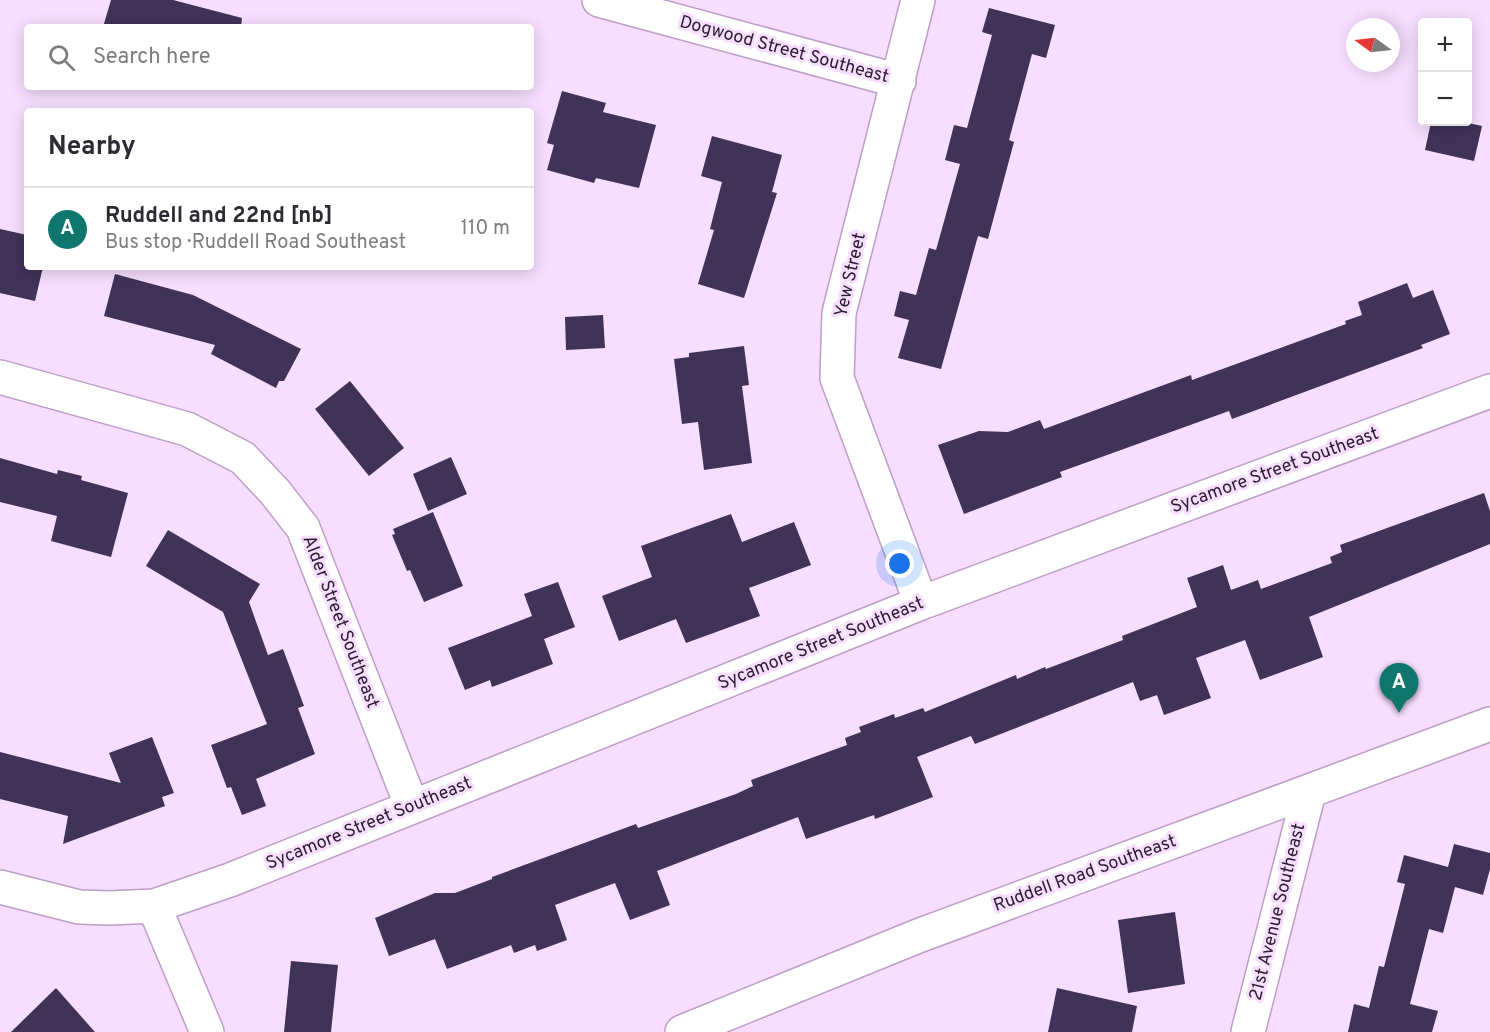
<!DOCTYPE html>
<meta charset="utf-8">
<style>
body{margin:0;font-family:Overpass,sans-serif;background:#f2f2f3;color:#2b2b33}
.controls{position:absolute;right:18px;top:18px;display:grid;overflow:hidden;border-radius:6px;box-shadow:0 3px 15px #0003}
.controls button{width:54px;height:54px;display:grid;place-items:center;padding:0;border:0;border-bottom:2px solid #e1e1e2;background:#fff;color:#2b2b33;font:30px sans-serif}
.compass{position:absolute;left:1346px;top:18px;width:54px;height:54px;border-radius:50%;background:#fff;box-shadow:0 3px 15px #0003;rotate:285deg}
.you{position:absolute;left:900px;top:564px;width:21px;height:21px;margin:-15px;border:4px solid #fff;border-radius:50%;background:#1a73e8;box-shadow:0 0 0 9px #1a73e833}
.badge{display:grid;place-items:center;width:39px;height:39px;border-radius:50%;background:#0f766e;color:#fff;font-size:20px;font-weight:700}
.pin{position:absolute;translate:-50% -50px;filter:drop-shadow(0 2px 3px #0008)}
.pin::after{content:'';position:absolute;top:32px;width:21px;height:18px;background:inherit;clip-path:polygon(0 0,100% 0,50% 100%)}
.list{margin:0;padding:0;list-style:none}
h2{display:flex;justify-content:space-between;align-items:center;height:78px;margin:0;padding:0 24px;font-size:26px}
h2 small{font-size:20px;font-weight:400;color:#7c7c81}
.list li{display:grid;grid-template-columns:39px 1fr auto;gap:18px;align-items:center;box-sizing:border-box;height:84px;padding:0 24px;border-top:2px solid #e1e1e2}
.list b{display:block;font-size:22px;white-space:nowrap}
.list p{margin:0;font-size:20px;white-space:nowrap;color:#7c7c81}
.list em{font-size:20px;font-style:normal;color:#7c7c81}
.icon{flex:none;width:33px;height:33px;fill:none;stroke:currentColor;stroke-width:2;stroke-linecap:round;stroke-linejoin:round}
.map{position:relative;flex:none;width:1490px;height:1032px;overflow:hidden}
.search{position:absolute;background:#fff;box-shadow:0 3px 15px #0003;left:24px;top:24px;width:510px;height:66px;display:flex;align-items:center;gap:15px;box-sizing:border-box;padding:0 21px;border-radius:6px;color:#7c7c81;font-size:22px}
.panel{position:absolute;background:#fff;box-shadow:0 3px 15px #0003;left:24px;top:108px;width:510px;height:162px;border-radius:6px}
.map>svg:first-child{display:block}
</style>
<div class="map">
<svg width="1490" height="1032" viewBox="0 0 1490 1032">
<rect width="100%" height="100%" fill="#f7ddff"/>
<path fill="#3f3358" d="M 111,0 L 173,0 L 242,18 L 241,27 L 103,27 Z
M 989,8 L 1055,25 L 1046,58 L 1032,54 L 1009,140 L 1014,142 L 988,239 L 978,236 L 941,369 L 898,358 L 909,320 L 894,316 L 900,291 L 916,295 L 929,248 L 936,250 L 960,164 L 945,160 L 954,125 L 967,128 L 992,35 L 982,32 Z
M 562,91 L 606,103 L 603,112 L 656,125 L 639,188 L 596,178 L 594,183 L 547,170 L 554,145 L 547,143 Z
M 1431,122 L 1464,122 L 1482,126 L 1474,161 L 1425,150 Z
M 712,136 L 782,155 L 772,192 L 777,193 L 744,298 L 698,284 L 714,230 L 710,229 L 722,182 L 701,176 Z
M 0,229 L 27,235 L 27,267 L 43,267 L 35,301 L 0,293 Z
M 115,274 L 193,295 L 301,349 L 284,381 L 279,381 L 276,388 L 211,354 L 215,345 L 104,316 Z
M 1407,283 L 1413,298 L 1433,290 L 1450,334 L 1421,345 L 1423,348 L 1232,419 L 1229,411 L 1060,472 L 1062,477 L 964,514 L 938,445 L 979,431 L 1008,432 L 1040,420 L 1044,429 L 1191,375 L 1192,380 L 1346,324 L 1345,321 L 1362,315 L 1358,302 Z
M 603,315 L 605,348 L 566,350 L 565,317 Z
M 744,346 L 749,385 L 742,386 L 752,463 L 704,470 L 698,422 L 682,424 L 674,359 L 689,357 L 689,353 Z
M 350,381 L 404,448 L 369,476 L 315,409 Z
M 451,457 L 467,494 L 428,511 L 413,474 Z
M 0,458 L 57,474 L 58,470 L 82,476 L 81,480 L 128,493 L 111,557 L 51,541 L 57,516 L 0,502 Z
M 1484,493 L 1490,511 L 1490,544 L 1309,617 L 1323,657 L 1260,680 L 1245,640 L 1196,658 L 1211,698 L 1164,715 L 1157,695 L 1140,701 L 1133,682 L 975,744 L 971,736 L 917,757 L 933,797 L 875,819 L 874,815 L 806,839 L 798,817 L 657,871 L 670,905 L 630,920 L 615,883 L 555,905 L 567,940 L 537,951 L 535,945 L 514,953 L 511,945 L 447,969 L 435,939 L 389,956 L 375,918 L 435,893 L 455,893 L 492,879 L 492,877 L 636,824 L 638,828 L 736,794 L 753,786 L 751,780 L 847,745 L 845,738 L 861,732 L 859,727 L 894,714 L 895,718 L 923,708 L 925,712 L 1016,675 L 1017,679 L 1045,667 L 1046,669 L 1123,640 L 1122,636 L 1197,607 L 1187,578 L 1223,565 L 1231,590 L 1258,580 L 1261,589 L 1332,563 L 1330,557 L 1342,552 L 1340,545 Z
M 433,512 L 463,586 L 424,602 L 410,570 L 407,571 L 392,535 L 395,534 L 393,529 Z
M 731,514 L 742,542 L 794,522 L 811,565 L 749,588 L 760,616 L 686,643 L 676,619 L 619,641 L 602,596 L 652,577 L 641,546 Z
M 168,530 L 260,584 L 249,602 L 268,655 L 283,649 L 304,706 L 298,708 L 315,754 L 256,779 L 266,806 L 242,815 L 231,787 L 227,788 L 211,745 L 267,724 L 223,612 L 146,566 Z
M 558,582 L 575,627 L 544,639 L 553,664 L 492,687 L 490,680 L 465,690 L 448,648 L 532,616 L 524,594 Z
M 152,737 L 174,793 L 162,797 L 165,806 L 63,844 L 68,816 L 0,799 L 0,752 L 121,783 L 109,753 Z
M 1454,844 L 1490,853 L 1490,869 L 1483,895 L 1455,887 L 1443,933 L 1429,929 L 1410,1004 L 1438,1011 L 1432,1032 L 1348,1032 L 1354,1004 L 1369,1008 L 1379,966 L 1384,967 L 1405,884 L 1397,882 L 1404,855 L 1448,867 Z
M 1175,912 L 1185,984 L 1128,993 L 1118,920 Z
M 291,961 L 338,965 L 331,1032 L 284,1032 Z
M 56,988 L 95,1032 L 11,1032 Z
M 1057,988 L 1137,1006 L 1132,1032 L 1048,1032 Z"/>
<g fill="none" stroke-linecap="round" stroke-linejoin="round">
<defs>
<path id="street" d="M 599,0 L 899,81
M 918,0 L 839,313 L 837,378 L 921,603
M 0,377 L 187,429 L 243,458 L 275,492 L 303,528 L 412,807
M 0,887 L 79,907 L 110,908 L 154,906 L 230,880 L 921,603 L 1490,391
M 154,906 L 207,1032
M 1248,1032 L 1309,792"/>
<path id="secondary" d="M 682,1032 L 918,936 L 1490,724"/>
</defs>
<use href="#street" stroke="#bc9ec6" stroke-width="36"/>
<use href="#secondary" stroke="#bc9ec6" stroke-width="36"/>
<use href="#street" stroke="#fff" stroke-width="33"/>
<use href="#secondary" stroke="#fff" stroke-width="33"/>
</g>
<g text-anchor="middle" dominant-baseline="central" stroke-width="6" stroke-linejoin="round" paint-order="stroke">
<g font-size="18" fill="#291e2d" stroke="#f7ddff">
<text transform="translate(784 50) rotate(15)">Dogwood Street Southeast</text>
<text transform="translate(851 275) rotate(-77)">Yew Street</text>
<text transform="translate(1275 471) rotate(-20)">Sycamore Street Southeast</text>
<text transform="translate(340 622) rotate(69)">Alder Street Southeast</text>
<text transform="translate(821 644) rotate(-22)">Sycamore Street Southeast</text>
<text transform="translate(369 824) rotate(-22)">Sycamore Street Southeast</text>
<text transform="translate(1085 874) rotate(-20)">Ruddell Road Southeast</text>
<text transform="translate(1278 912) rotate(-76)">21st Avenue Southeast</text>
</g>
</g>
</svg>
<div class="controls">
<button>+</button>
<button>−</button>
</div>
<svg class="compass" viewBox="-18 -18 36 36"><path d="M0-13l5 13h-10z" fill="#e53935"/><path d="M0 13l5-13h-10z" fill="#7c7c81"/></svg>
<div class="you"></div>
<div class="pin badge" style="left:1399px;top:713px">A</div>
<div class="search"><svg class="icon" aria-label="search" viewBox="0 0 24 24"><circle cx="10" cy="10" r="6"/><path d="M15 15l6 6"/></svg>Search here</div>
<section class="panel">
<h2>Nearby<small></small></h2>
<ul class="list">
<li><span class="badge">A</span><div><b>Ruddell and 22nd [nb]</b><p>Bus stop · Ruddell Road Southeast</p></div><em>110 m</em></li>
</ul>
</section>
</div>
